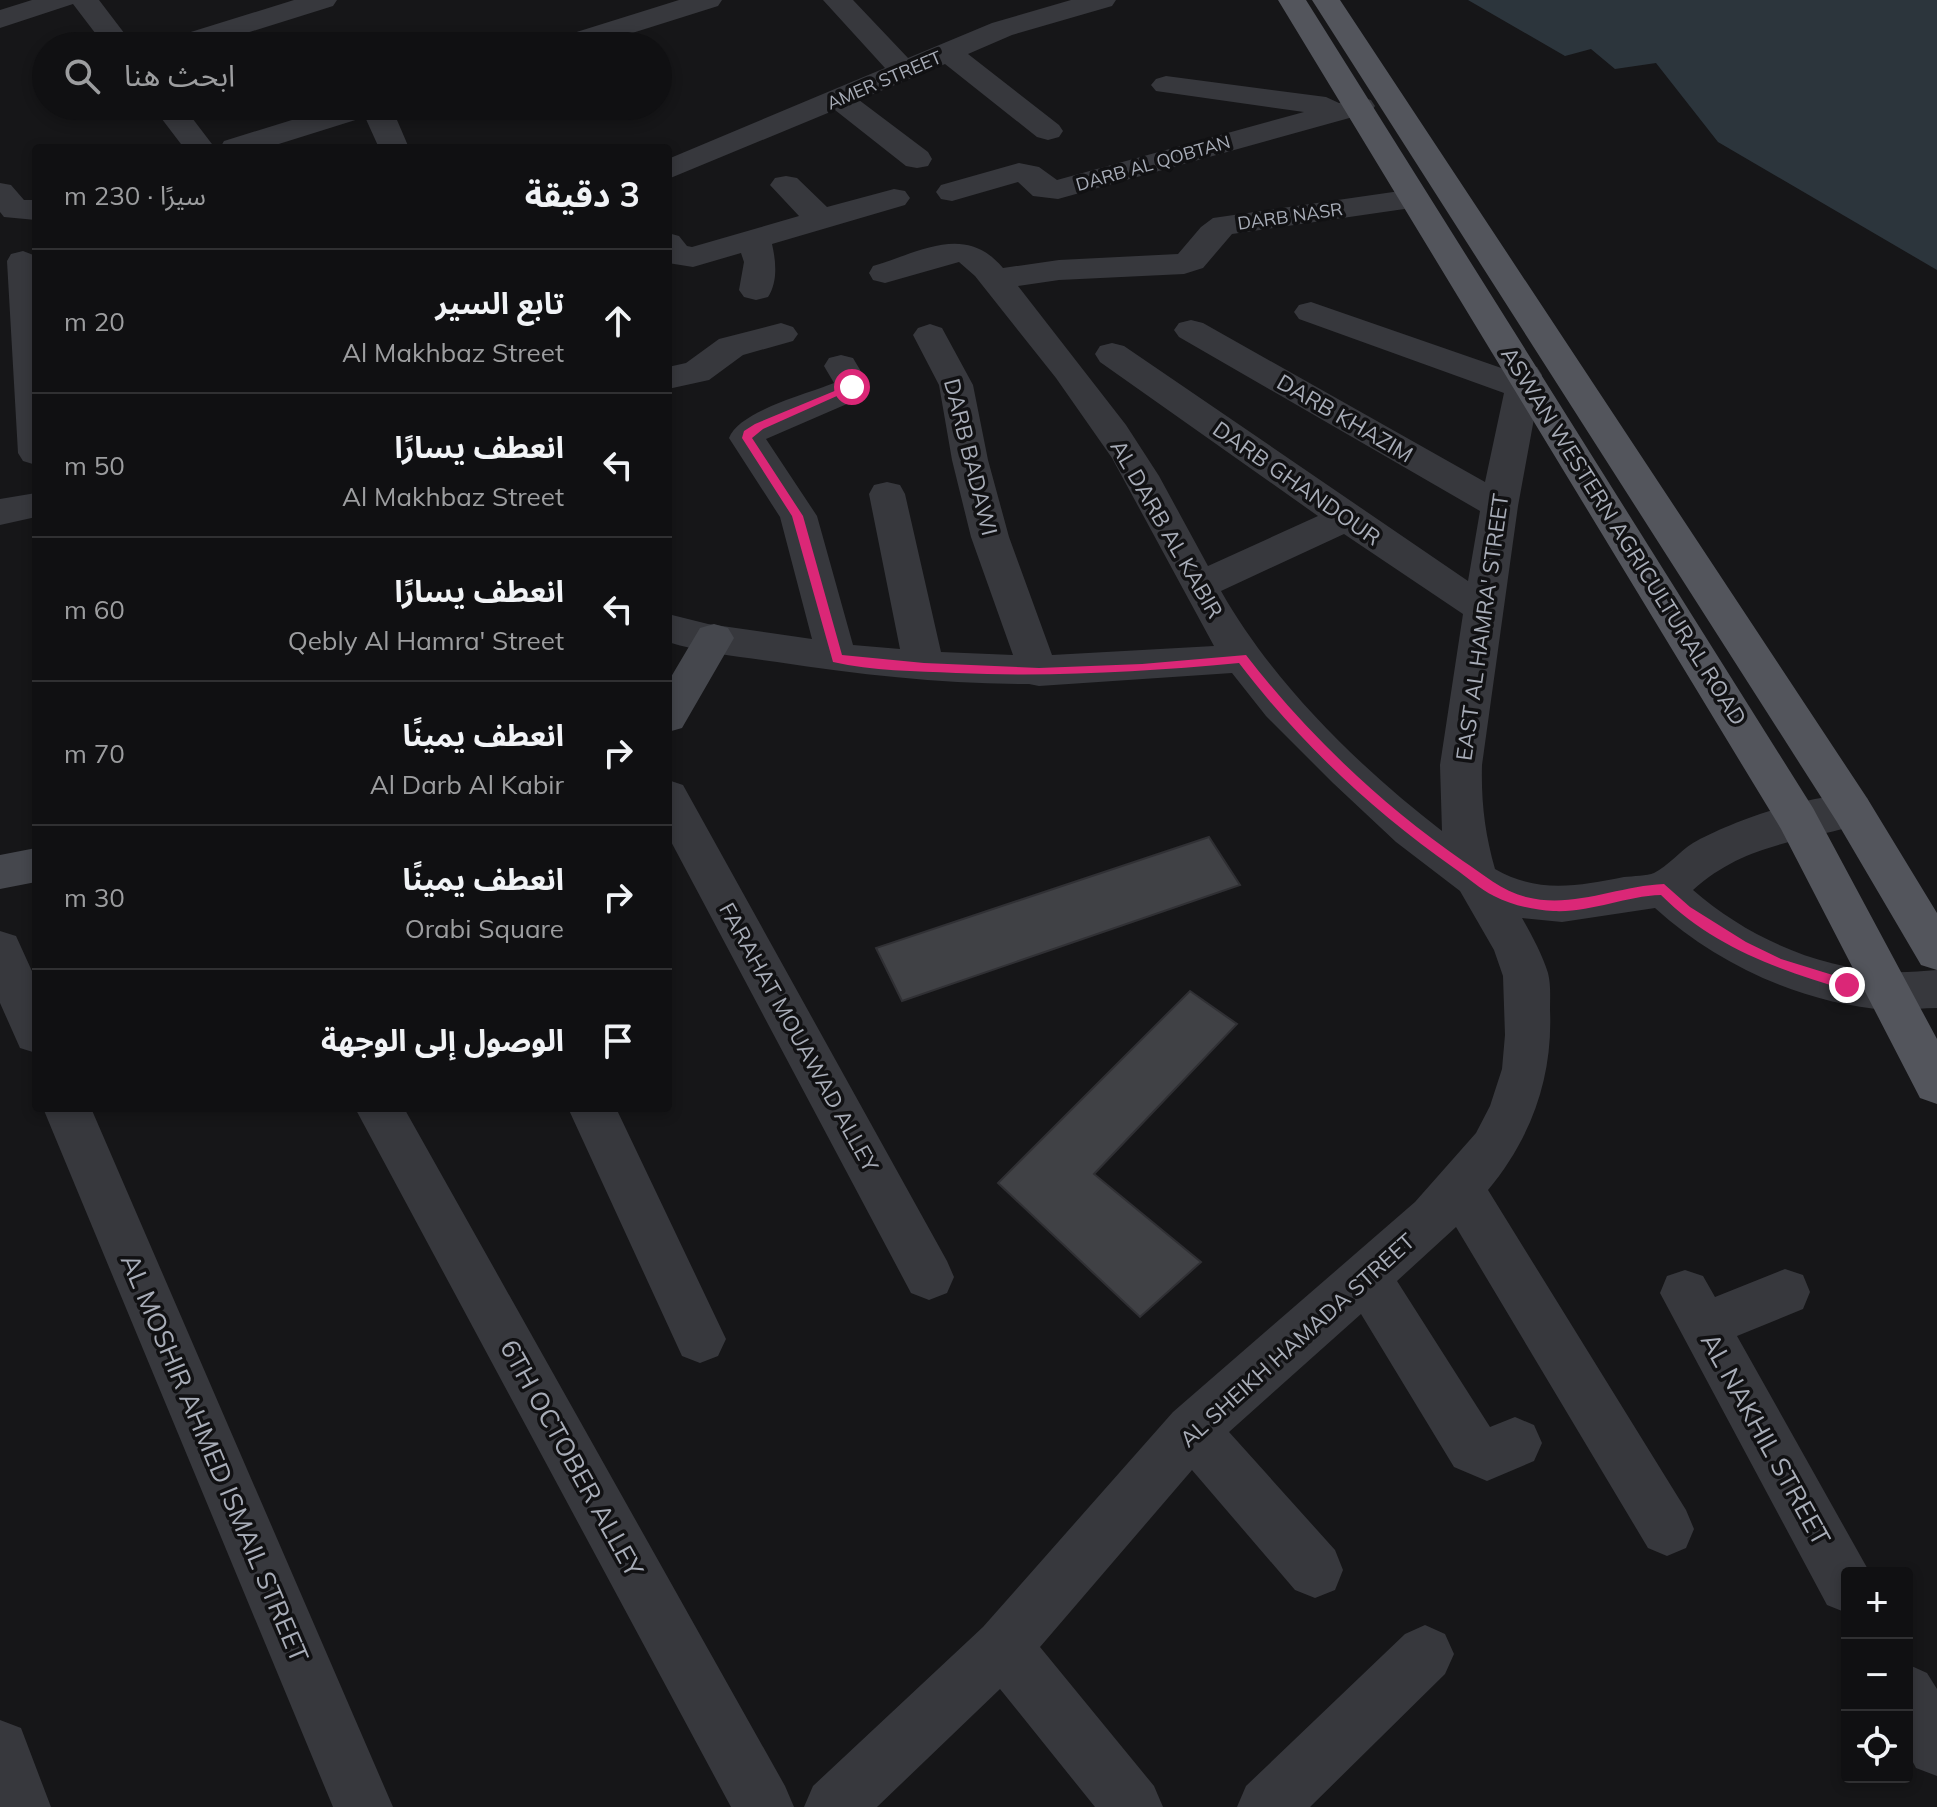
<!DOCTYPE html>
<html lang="ar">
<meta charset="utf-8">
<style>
body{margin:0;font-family:Mulish,"Noto Sans Arabic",sans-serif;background:#1e1e20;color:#f1f3f6;direction:rtl}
.controls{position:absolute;right:24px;bottom:24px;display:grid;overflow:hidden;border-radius:8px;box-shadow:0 4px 12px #0003}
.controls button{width:72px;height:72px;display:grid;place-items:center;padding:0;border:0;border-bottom:2px solid #303032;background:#101012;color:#f1f3f6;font:40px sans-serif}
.stop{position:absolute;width:24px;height:24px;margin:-18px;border:6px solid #db2777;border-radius:50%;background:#fff}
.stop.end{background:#db2777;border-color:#fff;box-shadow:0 2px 8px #0008}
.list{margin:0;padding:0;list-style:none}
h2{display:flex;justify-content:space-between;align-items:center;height:104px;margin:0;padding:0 32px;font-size:34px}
h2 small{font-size:26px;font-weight:400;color:#9c9d9f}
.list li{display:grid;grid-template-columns:52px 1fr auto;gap:24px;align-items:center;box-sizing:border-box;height:144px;padding:0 32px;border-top:2px solid #303032}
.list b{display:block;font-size:30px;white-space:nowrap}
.list p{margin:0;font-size:26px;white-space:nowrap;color:#9c9d9f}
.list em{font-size:26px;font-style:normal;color:#9c9d9f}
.icon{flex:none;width:44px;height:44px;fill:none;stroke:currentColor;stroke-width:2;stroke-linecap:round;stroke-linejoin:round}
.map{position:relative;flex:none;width:1937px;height:1807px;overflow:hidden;direction:ltr}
.search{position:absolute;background:#101012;box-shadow:0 4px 12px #0003;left:32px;top:32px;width:640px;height:88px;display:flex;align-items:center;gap:20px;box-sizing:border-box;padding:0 28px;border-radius:44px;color:#9c9d9f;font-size:30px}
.panel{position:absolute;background:#101012;box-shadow:0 4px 12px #0003;left:32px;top:144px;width:640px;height:968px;border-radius:8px;direction:rtl}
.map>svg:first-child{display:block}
</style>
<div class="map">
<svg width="1937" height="1807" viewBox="0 0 1937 1807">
<rect width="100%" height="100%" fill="#161618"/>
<path fill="#2c353c" d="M 1468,0 L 1937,0 L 1937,270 L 1718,142 L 1656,63 L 1615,69 L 1591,49 L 1565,56 Z"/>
<path fill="#404145" stroke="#303034" stroke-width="2" d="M 1209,837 L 1240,885 L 902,1001 L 876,948 Z
M 1190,991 L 1237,1024 L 1094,1174 L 1201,1262 L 1140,1317 L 998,1183 Z"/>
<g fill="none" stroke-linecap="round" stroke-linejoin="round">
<path fill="#37383d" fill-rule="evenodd" d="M 32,0 L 99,0 L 134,46 L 105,46 L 73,4 L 0,28 L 0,10 Z
M 294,0 L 337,0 L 333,6 L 205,46 L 161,46 L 165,40 Z
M 679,0 L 722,0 L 718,6 L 591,46 L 547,46 L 551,40 Z
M 823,0 L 853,0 L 908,58 L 992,23 L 1071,0 L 1116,0 L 1112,6 L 1012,35 L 968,54 L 1059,125 L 1063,131 L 1059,137 L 1048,140 L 1037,137 L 945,64 L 859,100 L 928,152 L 932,159 L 928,166 L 917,168 L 906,166 L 835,110 L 668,179 L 668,159 L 885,68 Z
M 1166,76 L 1326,97 L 1339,103 L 1360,97 L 1371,100 L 1375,106 L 1371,112 L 1058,199 L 1033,196 L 1018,182 L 952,201 L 941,199 L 936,192 L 941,185 L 1019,163 L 1039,167 L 1057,180 L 1304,112 L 1156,91 L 1151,85 L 1156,79 Z
M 152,106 L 183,106 L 215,148 L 184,148 Z
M 337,106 L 391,106 L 409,148 L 379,148 L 365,117 L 266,148 L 220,148 L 224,141 Z
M 786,176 L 797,178 L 827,207 L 894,189 L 905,191 L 910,198 L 905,205 L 772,244 C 776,261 778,282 768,297 L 756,300 L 744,297 L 739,290 L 744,262 L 741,253 L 693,267 L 668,263 L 668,233 L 679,236 L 687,246 L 692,247 L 799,216 L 770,185 L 775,178 Z
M 0,183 L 11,185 L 24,200 L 36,200 L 36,220 L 4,217 L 0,212 Z
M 1414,189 L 1425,192 L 1430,199 L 1425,206 L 1232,234 L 1203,268 L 1184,274 L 1059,280 L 1018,286 L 1126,425 L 1159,476 L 1208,566 L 1318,516 L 1100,362 L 1095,354 L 1100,346 L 1112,343 L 1124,346 L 1468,581 L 1480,511 L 1179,337 L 1174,330 L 1179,323 L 1191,320 L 1203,323 L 1485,482 L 1504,393 L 1299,319 L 1294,312 L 1299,305 L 1311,302 L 1510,371 L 1513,367 L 1525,364 L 1537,367 L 1542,375 L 1518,506 L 1482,765 C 1481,802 1485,834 1495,869 C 1538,894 1578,886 1624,877 C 1633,876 1647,876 1654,873 C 1668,866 1680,851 1693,843 C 1729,822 1828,786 1867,798 L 1873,810 L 1867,822 C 1804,842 1746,842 1693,890 C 1747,937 1817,968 1888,972 C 1904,973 1921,971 1937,970 L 1937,1008 C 1921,1008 1904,1011 1888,1010 C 1803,1004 1718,965 1655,908 L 1562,922 L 1522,918 C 1532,936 1542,954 1548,973 C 1551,985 1550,998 1550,1010 C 1553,1078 1531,1138 1488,1190 L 1686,1510 L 1694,1529 L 1686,1548 L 1667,1556 L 1648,1548 L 1456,1227 L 1397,1281 L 1490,1427 L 1515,1417 L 1534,1425 L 1542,1443 L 1534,1461 L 1487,1481 L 1454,1467 L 1361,1314 L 1229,1432 L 1335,1550 L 1343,1570 L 1335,1590 L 1315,1598 L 1295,1590 L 1192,1470 L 1040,1647 L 1154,1786 L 1163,1807 L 1095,1807 L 1000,1689 L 877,1807 L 804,1807 L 813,1786 L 983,1627 L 1173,1412 L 1415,1202 L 1476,1133 L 1490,1106 L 1502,1069 L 1505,1035 L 1503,976 L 1494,950 L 1460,891 L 1396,842 L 1333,783 L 1266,716 L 1232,673 L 1039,686 L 1029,684 C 944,684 861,675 777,662 C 741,657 704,653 668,642 L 668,614 L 708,624 L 812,639 L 780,517 L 729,438 C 739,411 807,394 834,383 L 824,366 L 829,358 L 841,355 L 853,358 L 869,385 L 863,397 L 766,439 L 817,516 L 853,645 L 900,649 L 869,494 L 874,485 L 887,482 L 900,485 L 905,494 L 941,652 L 1013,655 L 971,537 L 952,460 L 939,385 L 913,335 L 918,328 L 930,324 L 942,328 L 973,385 L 988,460 L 1009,537 L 1052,655 L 1214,646 L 1112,458 L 1056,378 L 975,276 L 959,262 L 885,283 L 873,280 L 869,273 L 873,266 C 921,252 965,223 1003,268 L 1059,260 L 1178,254 L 1201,227 L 1213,218 ZM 1344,534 L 1463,614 L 1440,765 L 1442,831 C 1359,767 1273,683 1221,591 Z
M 23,251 L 36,256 L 36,465 L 23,461 L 18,453 L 7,261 L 11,254 Z
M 781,323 L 793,327 L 798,334 L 793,341 L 743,355 L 709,380 L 668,389 L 668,367 L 686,363 L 719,339 Z
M 36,493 L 36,517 L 0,525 L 0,499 Z
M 668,780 L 683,785 L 947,1261 L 954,1277 L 947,1293 L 929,1300 L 911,1293 L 668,836 Z
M 0,931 L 16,936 L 36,980 L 36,1053 L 20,1048 L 0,1003 Z
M 43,1108 L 91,1108 L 393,1807 L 333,1807 Z
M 355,1108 L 404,1108 L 785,1786 L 794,1807 L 731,1807 Z
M 568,1108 L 616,1108 L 726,1339 L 718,1356 L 700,1363 L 682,1356 Z
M 1785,1269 L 1803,1275 L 1810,1292 L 1803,1309 L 1737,1336 L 1870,1573 L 1847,1573 L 1847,1613 L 1827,1605 L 1660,1293 L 1667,1276 L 1685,1270 L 1703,1276 L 1715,1297 Z
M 1425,1625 L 1445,1634 L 1454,1654 L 1445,1674 L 1310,1807 L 1237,1807 L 1246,1786 L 1405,1634 Z
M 1907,1664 L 1927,1673 L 1937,1689 L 1937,1776 L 1916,1768 L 1907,1751 Z
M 0,1720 L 21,1728 L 51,1807 L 0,1807 Z"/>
<path fill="#45474d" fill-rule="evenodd" d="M 714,624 L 728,628 L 734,638 L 682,728 L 668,732 L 668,682 L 700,628 Z
M 36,848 L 36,882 L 0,889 L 0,855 Z"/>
<path fill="#53555c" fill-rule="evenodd" d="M 1278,0 L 1306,0 L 1813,808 L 1937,1039 L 1937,1104 L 1920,1098 L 1781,829 Z
M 1312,0 L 1340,0 L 1867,798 L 1937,913 L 1937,970 L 1921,965 L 1837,822 Z"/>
</g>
<path fill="#db2777" d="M 849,385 L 857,387 L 763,429 L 752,438 L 803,516 L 842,655 L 924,663 L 1039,668 L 1142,664 L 1246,655 C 1306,733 1382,805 1463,861 C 1483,874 1502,891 1526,897 C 1573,909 1617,886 1664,884 L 1690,907 L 1746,942 L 1781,959 L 1852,981 L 1852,989 L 1847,990 C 1779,970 1713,947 1661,895 C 1625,896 1590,913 1553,911 C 1534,910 1511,905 1494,896 C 1480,889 1467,877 1454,868 C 1374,812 1298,741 1239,663 C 1144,672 1051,677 956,673 C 916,671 872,671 833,662 L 792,516 L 742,438 L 744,431 L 755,424 Z"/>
<g text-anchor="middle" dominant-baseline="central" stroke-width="7" stroke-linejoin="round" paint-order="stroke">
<g font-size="18" fill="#a8adb8" stroke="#111113">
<text transform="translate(884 80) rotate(-23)">AMER STREET</text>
<text transform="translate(1153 163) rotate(-16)">DARB AL QOBTAN</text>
<text transform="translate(1290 216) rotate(-8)">DARB NASR</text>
</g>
<g font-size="22" fill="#a8adb8" stroke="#111113">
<text transform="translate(1345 418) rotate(30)">DARB KHAZIM</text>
<text transform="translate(971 457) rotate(76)">DARB BADAWI</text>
<text transform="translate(1297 483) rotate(35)">DARB GHANDOUR</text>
<text transform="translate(1167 529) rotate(60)">AL DARB AL KABIR</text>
<text transform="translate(1624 536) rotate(58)">ASWAN WESTERN AGRICULTURAL ROAD</text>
<text transform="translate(1482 627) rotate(-82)">EAST AL HAMRA' STREET</text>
<text transform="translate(799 1037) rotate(61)">FARAHAT MOUAWAD ALLEY</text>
<text transform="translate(1297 1340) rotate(-42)">AL SHEIKH HAMADA STREET</text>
</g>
<g font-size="26" fill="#a8adb8" stroke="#111113">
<text transform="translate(1766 1439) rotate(61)">AL NAKHIL STREET</text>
<text transform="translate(215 1458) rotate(67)">AL MOSHIR AHMED ISMAIL STREET</text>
<text transform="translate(572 1458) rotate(61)">6TH OCTOBER ALLEY</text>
</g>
</g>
</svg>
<div class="controls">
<button>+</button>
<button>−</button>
<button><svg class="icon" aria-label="locate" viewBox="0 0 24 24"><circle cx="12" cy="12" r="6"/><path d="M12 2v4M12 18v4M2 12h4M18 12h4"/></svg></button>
</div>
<div class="stop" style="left:852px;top:387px"></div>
<div class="stop end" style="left:1847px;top:985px"></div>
<div class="search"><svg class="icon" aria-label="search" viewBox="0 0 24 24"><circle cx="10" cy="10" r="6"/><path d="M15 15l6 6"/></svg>ابحث هنا</div>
<section class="panel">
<h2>3 دقيقة<small>سيرًا · 230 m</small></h2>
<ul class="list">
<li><svg class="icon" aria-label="ahead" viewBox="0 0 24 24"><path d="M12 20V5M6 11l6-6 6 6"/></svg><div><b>تابع السير</b><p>Al Makhbaz Street</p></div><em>20 m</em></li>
<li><svg class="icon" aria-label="left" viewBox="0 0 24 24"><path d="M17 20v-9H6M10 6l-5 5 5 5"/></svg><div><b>انعطف يسارًا</b><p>Al Makhbaz Street</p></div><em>50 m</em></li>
<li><svg class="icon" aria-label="left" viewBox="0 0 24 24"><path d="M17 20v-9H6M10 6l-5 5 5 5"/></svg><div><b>انعطف يسارًا</b><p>Qebly Al Hamra' Street</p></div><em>60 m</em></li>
<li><svg class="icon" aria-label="right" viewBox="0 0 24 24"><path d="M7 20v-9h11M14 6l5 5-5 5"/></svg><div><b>انعطف يمينًا</b><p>Al Darb Al Kabir</p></div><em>70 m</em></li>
<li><svg class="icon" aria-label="right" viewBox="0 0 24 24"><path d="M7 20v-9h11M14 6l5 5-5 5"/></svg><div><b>انعطف يمينًا</b><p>Orabi Square</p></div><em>30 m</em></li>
<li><svg class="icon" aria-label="arrive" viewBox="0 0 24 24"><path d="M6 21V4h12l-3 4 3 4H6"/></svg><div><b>الوصول إلى الوجهة</b></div></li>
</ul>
</section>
</div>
